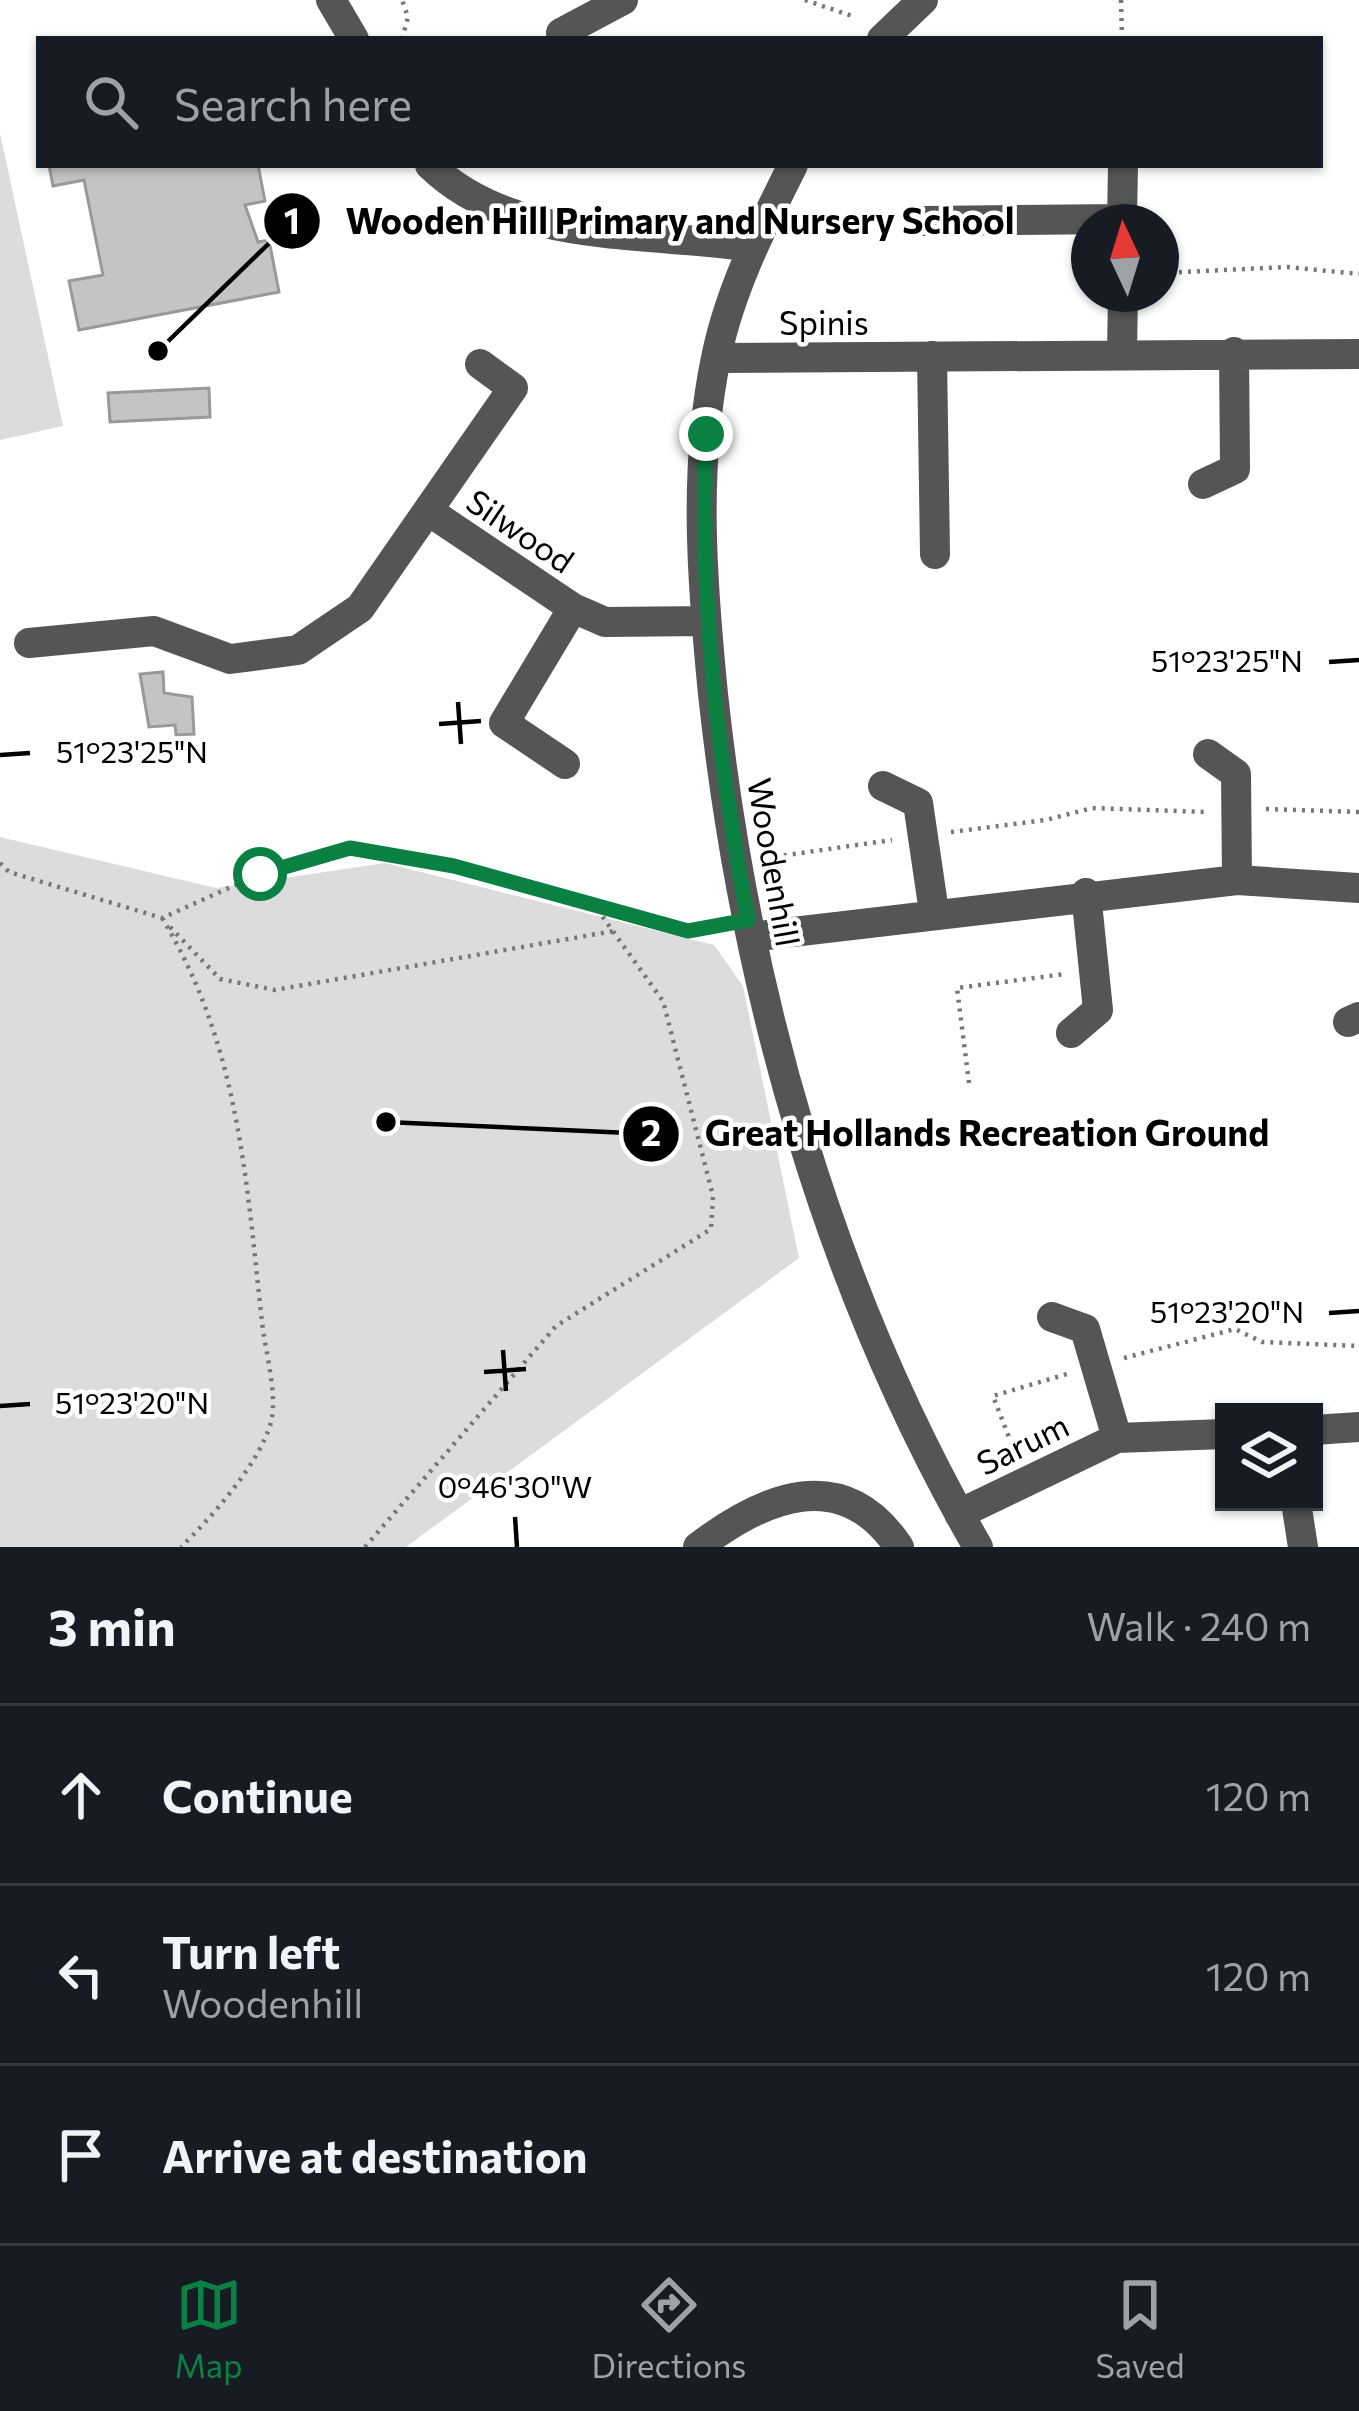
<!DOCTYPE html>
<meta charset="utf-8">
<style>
body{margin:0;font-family:Commissioner,sans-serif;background:#20242c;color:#f1f3f6}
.controls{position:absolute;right:36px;bottom:36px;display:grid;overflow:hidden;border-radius:0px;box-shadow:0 3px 9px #0004}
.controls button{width:108px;height:108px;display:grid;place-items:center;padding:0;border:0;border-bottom:3px solid #363941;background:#171b24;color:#f1f3f6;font:60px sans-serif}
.compass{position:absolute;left:1071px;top:204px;width:108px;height:108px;border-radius:50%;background:#171b24;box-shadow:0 3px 9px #0004;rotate:356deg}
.stop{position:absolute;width:36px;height:36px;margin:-27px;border:9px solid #0b8043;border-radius:50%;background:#fff}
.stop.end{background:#0b8043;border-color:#fff;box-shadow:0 3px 12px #0008}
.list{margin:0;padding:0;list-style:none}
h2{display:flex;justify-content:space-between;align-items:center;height:156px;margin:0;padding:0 48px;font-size:51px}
h2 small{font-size:39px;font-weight:400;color:#9ea1a6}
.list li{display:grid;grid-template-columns:78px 1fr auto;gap:36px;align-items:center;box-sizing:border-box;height:180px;padding:0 48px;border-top:3px solid #363941}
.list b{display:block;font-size:45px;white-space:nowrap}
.list p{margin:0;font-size:39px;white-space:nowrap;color:#9ea1a6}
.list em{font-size:39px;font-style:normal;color:#9ea1a6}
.icon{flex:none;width:66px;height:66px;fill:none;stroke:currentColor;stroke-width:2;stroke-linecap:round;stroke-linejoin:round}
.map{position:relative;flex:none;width:1359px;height:1547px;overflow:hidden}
.search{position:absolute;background:#171b24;box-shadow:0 3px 9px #0004;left:36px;right:36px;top:36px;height:132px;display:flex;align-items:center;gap:30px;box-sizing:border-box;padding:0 42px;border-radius:0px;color:#9ea1a6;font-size:45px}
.sheet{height:696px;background:#171b24}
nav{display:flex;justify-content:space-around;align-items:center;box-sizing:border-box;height:168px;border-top:3px solid #363941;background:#171b24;font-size:33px;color:#9ea1a6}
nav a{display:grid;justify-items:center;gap:6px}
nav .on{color:#0b8043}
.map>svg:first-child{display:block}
</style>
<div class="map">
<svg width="1359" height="1547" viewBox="0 0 1359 1547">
<rect width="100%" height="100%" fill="#fff"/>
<path fill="#dcdcdc" d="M 0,133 L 63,426 L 0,440 Z
M 0,837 L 216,888 L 385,863 L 714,945 L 743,986 L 799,1258 L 406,1547 L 0,1547 Z"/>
<path fill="#c4c4c4" stroke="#999" stroke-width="3" d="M 49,165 L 258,165 L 265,201 L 245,205 L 258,242 L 269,240 L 279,292 L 79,330 L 69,281 L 103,275 L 84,180 L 53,186 Z
M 209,388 L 210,417 L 110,422 L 108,393 Z
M 163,672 L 164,693 L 192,697 L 194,734 L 176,735 L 175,725 L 149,727 L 140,674 Z"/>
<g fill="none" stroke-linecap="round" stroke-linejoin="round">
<path stroke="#777" stroke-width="4.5" stroke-dasharray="3 6" stroke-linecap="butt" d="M 805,0 L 855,17
M 1121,0 L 1122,39
M 402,39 L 408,17 L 402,0
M 1161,273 L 1287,267 L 1359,274
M 1266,809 L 1359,812
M 951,832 L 1046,820 L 1092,808 L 1207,812
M 766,858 L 892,840
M 0,863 L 9,872 L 162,918 L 260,874 L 350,848 L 454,866 L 689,931 L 722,925
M 162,918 C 239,1045 246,1178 262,1322 C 265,1350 278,1395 271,1422 C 260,1463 211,1518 181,1547
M 170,927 L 220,979 L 275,990 L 614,931
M 969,1083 L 957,988 L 1065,974
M 1124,1358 L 1235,1329 L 1262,1342 L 1359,1346
M 1015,1453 L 993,1396 L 1067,1374
M 365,1547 L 556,1326 L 711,1229 L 713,1196 L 663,1001 L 592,902"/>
<path stroke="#555" stroke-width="30" d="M 331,0 L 354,39
M 561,33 L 623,0
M 882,39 L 923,0
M 430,165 C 512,245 647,231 752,247
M 793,165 C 762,227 730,289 716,358 C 693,468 702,583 713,694 C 745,991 828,1287 978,1547
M 923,221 L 1122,219
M 1122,222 L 1123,165
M 1122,354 L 1123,294
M 932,356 L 935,554
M 716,358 L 1359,354
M 1203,484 L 1235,469 L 1234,352
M 430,512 L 573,608 L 605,622 L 706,621
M 29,643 L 154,631 L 230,659 L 298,650 L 360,608 L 513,388 L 480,364
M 1208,754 L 1236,774 L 1237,880
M 565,764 L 504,723 L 573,608
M 883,786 L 918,803 L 934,912
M 751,937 L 1237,880 L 1359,888
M 1348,1022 L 1359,1017
M 1071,1033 L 1098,1010 L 1086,893
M 1052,1317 L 1085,1329 L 1117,1438
M 1314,1430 L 1359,1427
M 1296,1502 L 1303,1547
M 959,1514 L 1117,1438 L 1224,1434
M 698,1547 C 762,1498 842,1462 899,1547"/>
</g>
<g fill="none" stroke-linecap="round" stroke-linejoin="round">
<path stroke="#0b8043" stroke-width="15" d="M 260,874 L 350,848 L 454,866 L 688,931 L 748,920 C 717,754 699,602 706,434"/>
</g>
<path fill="none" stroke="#000" stroke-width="4.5" d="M 1329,662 L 1359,660M 458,702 L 461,744M 439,724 L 481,721M 0,755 L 30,753M 1329,1313 L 1359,1311M 503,1350 L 506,1391M 484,1372 L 526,1369M 0,1406 L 30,1404M 515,1517 L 517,1547"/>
<g text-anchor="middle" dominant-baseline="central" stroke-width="9" stroke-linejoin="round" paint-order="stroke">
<g font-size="33" fill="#000" stroke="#fff">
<text x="824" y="321">Spinis</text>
<text transform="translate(521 530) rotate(34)">Silwood</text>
<text transform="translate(775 862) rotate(80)">Woodenhill</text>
<text transform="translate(1022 1443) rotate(-26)">Sarum</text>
</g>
</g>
<g font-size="30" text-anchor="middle" fill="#000" stroke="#fff" stroke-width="9" stroke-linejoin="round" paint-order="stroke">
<text x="1227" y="672">51°23'25"N</text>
<text x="132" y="763">51°23'25"N</text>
<text x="1227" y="1323">51°23'20"N</text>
<text x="132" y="1414">51°23'20"N</text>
<text x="515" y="1498">0°46'30"W</text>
</g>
<path fill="none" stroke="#000" stroke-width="4.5" d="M158 351L292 221M386 1122L651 1134"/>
<g fill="#000" stroke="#fff" stroke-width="4.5">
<circle cx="158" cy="351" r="12"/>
<circle cx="386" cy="1122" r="12"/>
<circle cx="292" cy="221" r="30"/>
<circle cx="651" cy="1134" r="30"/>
</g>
<g font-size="36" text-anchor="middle" font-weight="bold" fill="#fff">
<text x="292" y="234">1</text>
<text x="651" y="1146">2</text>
</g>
<g font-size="36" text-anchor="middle" font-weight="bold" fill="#000" stroke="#fff" stroke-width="9" stroke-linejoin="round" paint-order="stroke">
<text x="680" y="234">Wooden Hill Primary and Nursery School</text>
<text x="987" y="1146">Great Hollands Recreation Ground</text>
</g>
</svg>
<div class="controls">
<button><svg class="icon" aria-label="layers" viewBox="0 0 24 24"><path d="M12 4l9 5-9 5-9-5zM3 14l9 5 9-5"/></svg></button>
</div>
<svg class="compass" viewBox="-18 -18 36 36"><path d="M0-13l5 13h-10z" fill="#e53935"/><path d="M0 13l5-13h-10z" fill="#9ea1a6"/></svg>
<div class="stop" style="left:260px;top:874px"></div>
<div class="stop end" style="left:706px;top:434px"></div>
<div class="search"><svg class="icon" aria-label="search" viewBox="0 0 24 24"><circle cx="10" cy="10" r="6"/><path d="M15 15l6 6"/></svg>Search here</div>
</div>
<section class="sheet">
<h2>3 min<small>Walk · 240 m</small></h2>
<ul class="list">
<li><svg class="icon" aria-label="ahead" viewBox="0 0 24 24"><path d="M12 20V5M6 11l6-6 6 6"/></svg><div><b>Continue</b></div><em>120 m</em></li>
<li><svg class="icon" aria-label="left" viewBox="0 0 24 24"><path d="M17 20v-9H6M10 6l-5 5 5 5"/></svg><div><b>Turn left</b><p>Woodenhill</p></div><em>120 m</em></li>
<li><svg class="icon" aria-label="arrive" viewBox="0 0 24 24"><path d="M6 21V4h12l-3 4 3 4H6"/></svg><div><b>Arrive at destination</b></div></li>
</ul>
</section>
<nav>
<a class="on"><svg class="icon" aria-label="map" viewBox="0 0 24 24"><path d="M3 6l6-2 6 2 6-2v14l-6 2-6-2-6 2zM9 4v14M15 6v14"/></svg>Map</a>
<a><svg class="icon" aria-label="directions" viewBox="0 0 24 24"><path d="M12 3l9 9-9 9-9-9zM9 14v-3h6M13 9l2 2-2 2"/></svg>Directions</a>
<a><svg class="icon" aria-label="saved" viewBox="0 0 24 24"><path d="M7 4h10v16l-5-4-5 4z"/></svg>Saved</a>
</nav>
